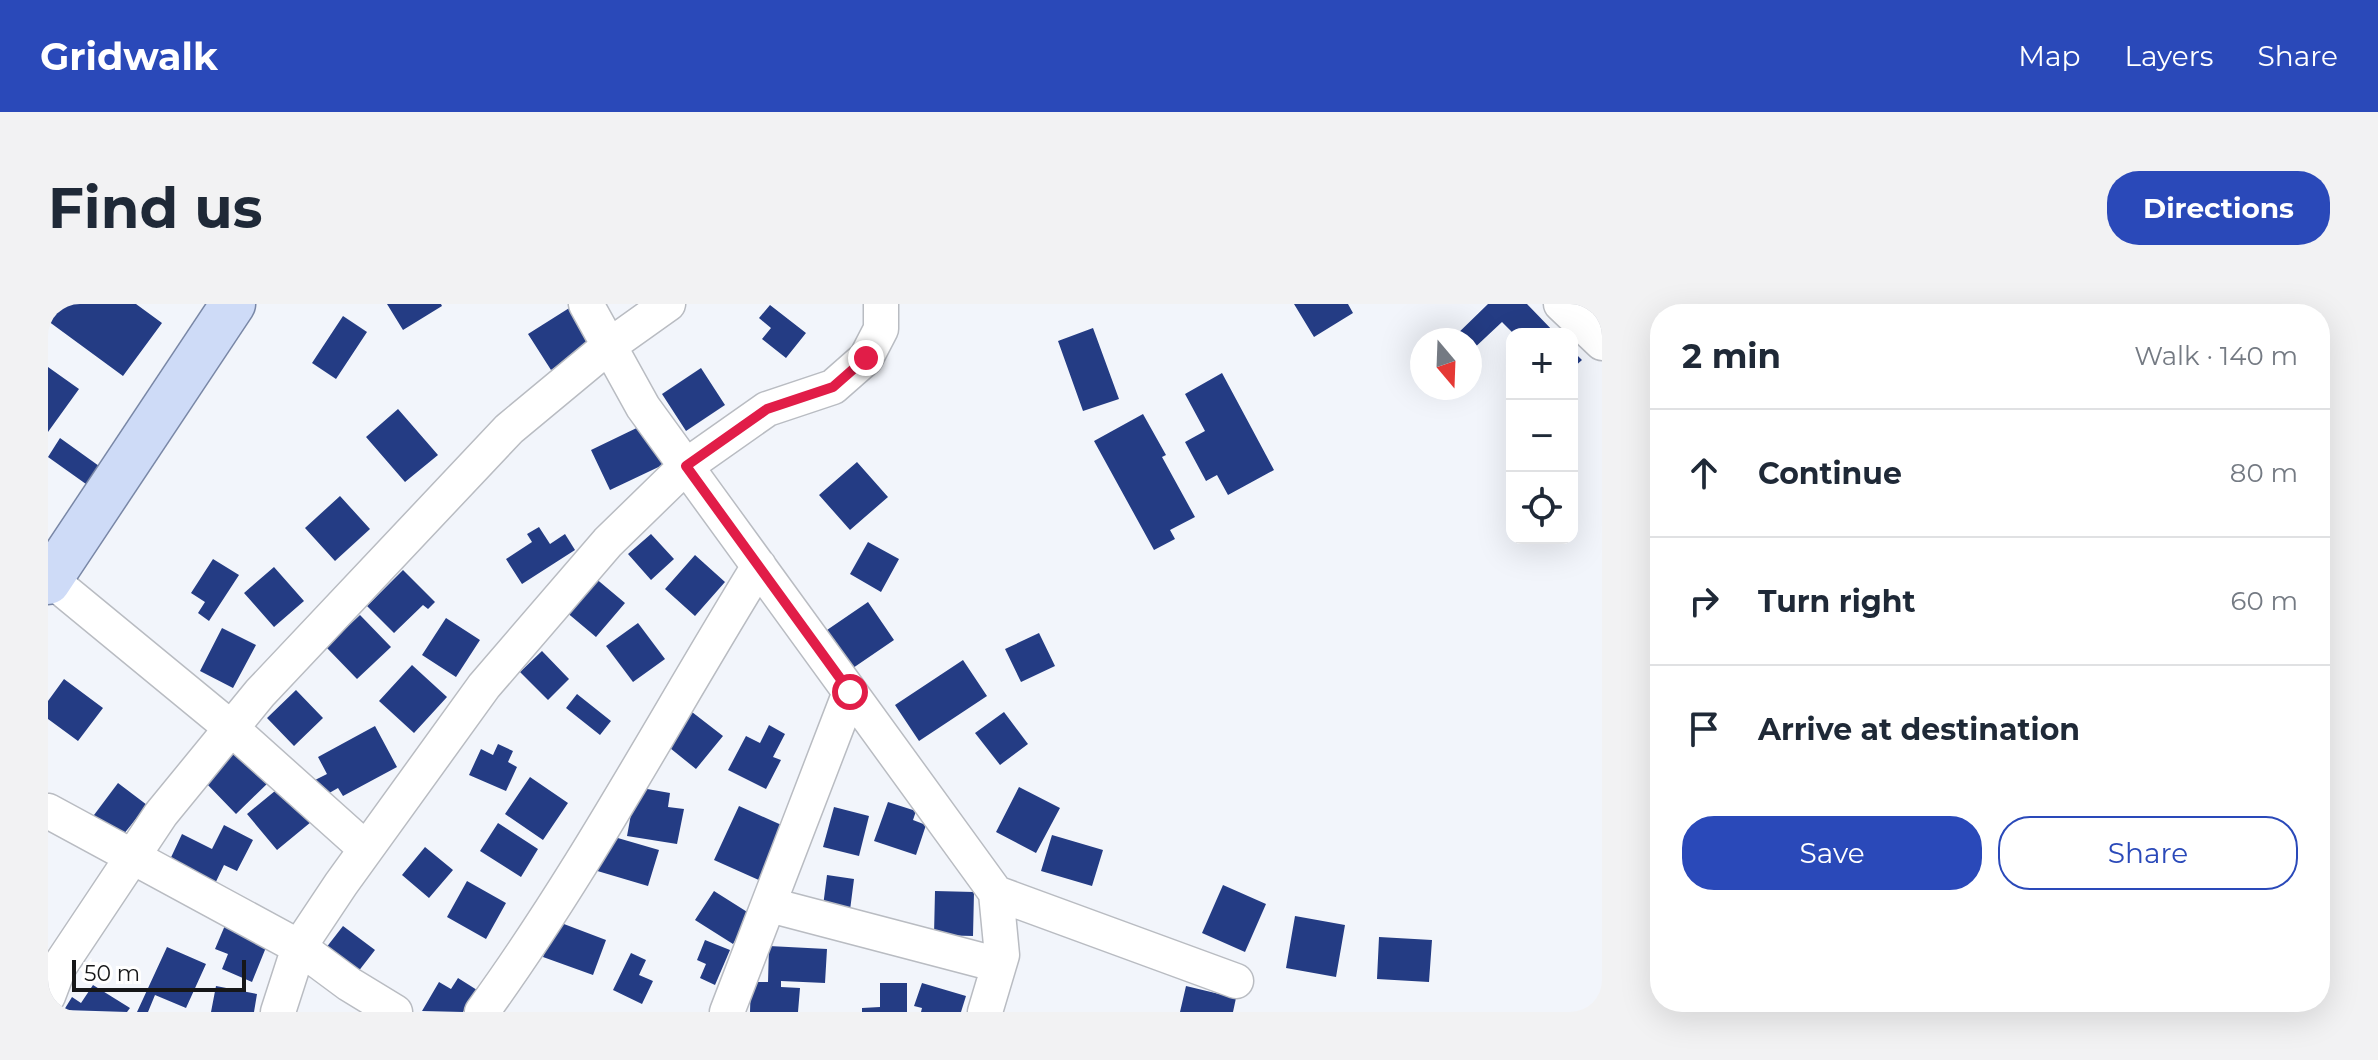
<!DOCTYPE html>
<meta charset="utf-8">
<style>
body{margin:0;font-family:Montserrat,sans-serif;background:#f2f2f3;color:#1f2937}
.controls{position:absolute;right:24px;top:24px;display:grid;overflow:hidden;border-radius:16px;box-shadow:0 8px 32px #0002}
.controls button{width:72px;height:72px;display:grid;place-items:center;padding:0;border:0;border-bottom:2px solid #e0e1e3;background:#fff;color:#1f2937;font:40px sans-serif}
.compass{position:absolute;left:1362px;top:24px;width:72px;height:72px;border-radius:50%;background:#fff;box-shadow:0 8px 32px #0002;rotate:161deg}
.scale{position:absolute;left:24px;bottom:20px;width:174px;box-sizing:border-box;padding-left:8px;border:4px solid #161719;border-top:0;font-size:22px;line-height:28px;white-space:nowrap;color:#161719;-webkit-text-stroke:6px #fff;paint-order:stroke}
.stop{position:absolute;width:24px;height:24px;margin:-18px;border:6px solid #e11d48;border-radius:50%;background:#fff}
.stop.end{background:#e11d48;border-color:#fff;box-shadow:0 2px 8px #0008}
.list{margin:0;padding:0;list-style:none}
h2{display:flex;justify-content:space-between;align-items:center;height:104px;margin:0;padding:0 32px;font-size:34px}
h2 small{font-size:26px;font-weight:400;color:#747a83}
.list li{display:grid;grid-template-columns:52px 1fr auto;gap:24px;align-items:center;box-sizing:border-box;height:128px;padding:0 32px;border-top:2px solid #e0e1e3}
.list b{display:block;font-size:30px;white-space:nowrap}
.list em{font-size:26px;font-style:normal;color:#747a83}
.actions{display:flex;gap:16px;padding:24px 32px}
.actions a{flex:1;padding:18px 0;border:2px solid #2a49b9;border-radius:32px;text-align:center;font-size:28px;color:#2a49b9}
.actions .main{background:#2a49b9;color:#fff}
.icon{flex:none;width:44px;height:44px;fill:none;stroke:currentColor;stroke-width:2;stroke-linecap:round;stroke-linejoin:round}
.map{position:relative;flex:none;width:1554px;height:708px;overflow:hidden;border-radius:32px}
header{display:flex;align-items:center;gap:48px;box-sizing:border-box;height:112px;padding:0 40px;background:#2a49b9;color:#fff}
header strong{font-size:38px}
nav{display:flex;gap:44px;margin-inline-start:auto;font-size:28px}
.intro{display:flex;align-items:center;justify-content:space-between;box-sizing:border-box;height:192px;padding:0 48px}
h1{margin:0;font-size:56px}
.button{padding:20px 36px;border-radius:32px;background:#2a49b9;color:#fff;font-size:28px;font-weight:700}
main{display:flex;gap:48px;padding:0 48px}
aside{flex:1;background:#fff;border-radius:32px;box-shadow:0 8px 32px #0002}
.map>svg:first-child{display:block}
</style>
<header>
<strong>Gridwalk</strong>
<nav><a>Map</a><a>Layers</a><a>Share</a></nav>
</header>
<div class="intro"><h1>Find us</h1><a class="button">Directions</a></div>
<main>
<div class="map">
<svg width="1554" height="708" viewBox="0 0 1554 708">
<rect width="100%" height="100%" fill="#f2f5fb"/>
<path fill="#243c84" d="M 0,0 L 88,0 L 114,19 L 75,72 L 0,17 Z
M 339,0 L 393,0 L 394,2 L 355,26 Z
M 1246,0 L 1300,0 L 1305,9 L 1266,33 Z
M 1440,0 L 1479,0 L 1508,30 L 1466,30 L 1454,18 L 1422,48 L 1422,36 L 1403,36 Z
M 526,1 L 549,37 L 503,66 L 480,30 Z
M 722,1 L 758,29 L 738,54 L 714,35 L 723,24 L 711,14 Z
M 295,12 L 319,28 L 288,75 L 264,59 Z
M 1045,24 L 1071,95 L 1035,107 L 1010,37 Z
M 1524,46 L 1534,56 L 1524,65 Z
M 0,63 L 31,85 L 0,128 Z
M 653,64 L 677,101 L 638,127 L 614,90 Z
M 1174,69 L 1226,166 L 1180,191 L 1169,171 L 1158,177 L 1137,138 L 1157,127 L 1137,90 Z
M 350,105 L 390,151 L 357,178 L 318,133 Z
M 1095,110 L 1118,151 L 1114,153 L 1147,213 L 1122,226 L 1127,235 L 1106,246 L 1046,137 Z
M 599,119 L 619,159 L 562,186 L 543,146 Z
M 12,134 L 58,167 L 45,185 L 0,153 Z
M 809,158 L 840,193 L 802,226 L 771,191 Z
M 292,192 L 322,225 L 287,257 L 257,224 Z
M 491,223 L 502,240 L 517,230 L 527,246 L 474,280 L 458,255 L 484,238 L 479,230 Z
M 603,230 L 626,255 L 603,276 L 580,250 Z
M 820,238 L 851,255 L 833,288 L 802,270 Z
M 647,251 L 677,278 L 647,312 L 617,285 Z
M 165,255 L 191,271 L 161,317 L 150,309 L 157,298 L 143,289 Z
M 226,263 L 256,297 L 226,323 L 196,289 Z
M 355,266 L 387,298 L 380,305 L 375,301 L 346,329 L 319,302 Z
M 546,273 L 577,299 L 548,333 L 517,307 Z
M 820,298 L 846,336 L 805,364 L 779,326 Z
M 312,311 L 343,343 L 309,375 L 278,343 Z
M 398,314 L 432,336 L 408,373 L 374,351 Z
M 590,319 L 617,355 L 585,378 L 558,342 Z
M 174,324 L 208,341 L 185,384 L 152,367 Z
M 991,329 L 1007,362 L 973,378 L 957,345 Z
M 494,347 L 521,375 L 500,396 L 472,368 Z
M 915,356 L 939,392 L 871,437 L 847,401 Z
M 364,361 L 399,393 L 366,429 L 331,397 Z
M 16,375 L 55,404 L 30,437 L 0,415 L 0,397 Z
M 248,386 L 275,414 L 246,442 L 219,414 Z
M 529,390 L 563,417 L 552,431 L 518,404 Z
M 644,408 L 675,432 L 648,465 L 617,440 Z
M 956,408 L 980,440 L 952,461 L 927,429 Z
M 721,421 L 737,430 L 725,453 L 733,456 L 718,485 L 680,466 L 698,432 L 712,439 Z
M 327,422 L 349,463 L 295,492 L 290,484 L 276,492 L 267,476 L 279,470 L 270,453 Z
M 450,440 L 465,447 L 460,458 L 469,463 L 458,487 L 421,471 L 433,445 L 445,451 Z
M 191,443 L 223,476 L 188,510 L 156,477 Z
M 482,473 L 520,499 L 495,536 L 457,510 Z
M 70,479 L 99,501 L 71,536 L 43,515 Z
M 233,482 L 263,518 L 229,546 L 199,510 Z
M 588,483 L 622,489 L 620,503 L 636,505 L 629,540 L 579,532 Z
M 971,483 L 1012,504 L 988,549 L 948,528 Z
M 840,498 L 868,507 L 865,516 L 878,521 L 868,551 L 826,537 Z
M 691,502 L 738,523 L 713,577 L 666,556 Z
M 786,503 L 821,512 L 811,552 L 775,543 Z
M 450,519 L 490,545 L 473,573 L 432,547 Z
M 176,521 L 205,536 L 189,567 L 176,561 L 164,586 L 118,564 L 134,530 L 164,545 Z
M 556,530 L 611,546 L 600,582 L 546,566 Z
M 1004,531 L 1055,546 L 1044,582 L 993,567 Z
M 377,543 L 405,566 L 381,594 L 354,571 Z
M 779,571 L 806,575 L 801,614 L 774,610 Z
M 419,577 L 458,599 L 438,635 L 399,613 Z
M 1175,581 L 1218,600 L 1197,648 L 1154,629 Z
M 666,587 L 704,611 L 685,640 L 647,616 Z
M 887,587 L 926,588 L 925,632 L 886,631 Z
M 1247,612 L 1297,621 L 1288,673 L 1238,664 Z
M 508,617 L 558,636 L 545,671 L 495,653 Z
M 178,619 L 221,636 L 204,678 L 174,665 L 180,650 L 167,645 Z
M 295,622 L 327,646 L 306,673 L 274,649 Z
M 1331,633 L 1384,636 L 1381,678 L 1329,675 Z
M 657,636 L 682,646 L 667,681 L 652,674 L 658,660 L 649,656 Z
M 721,642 L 779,645 L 777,679 L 733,677 L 733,683 L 752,684 L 750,708 L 702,708 L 703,678 L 720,678 Z
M 119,643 L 158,660 L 138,704 L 107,691 L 100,708 L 89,708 Z
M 583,649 L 598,656 L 591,671 L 605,677 L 594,700 L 565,686 Z
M 410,674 L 429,686 L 415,708 L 374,707 L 391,678 L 403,685 Z
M 832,679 L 859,679 L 859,708 L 814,708 L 814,704 L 832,703 Z
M 874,679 L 918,692 L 913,708 L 873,708 L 874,704 L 866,702 Z
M 45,681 L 82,704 L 79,708 L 16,706 L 24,693 L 33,699 Z
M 168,682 L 209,690 L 206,708 L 163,708 Z
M 1138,682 L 1188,694 L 1185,708 L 1132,708 Z"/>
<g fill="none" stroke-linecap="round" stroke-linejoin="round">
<defs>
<path id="minor" d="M 538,0 L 595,103 L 948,589 L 954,651 L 937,708
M 1513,0 L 1554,39
M 2,275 L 183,424 L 318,545
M 0,507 L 251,643 L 301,680 L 347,708
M 948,589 L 1188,677
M 722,601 L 951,661
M 0,692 L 11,663 L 113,510 L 212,389 L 461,125 L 561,42 L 620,0
M 230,708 L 251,643 L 293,580 L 436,382 L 560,238 L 638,162 L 719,105 L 785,83 L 818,54 L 833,25 L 833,0
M 434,708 C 537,566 619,411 711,262
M 679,708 L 802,388"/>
<path id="major" d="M 0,278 L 185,0"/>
</defs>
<use href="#minor" stroke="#b9bcc2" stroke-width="37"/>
<use href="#major" stroke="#7987a6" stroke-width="47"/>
<use href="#minor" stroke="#fff" stroke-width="34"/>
<use href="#major" stroke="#cedbf7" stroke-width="44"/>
</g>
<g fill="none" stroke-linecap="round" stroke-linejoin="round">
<path stroke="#e11d48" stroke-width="10" d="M 802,388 L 638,162 L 719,105 L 785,83 L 818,54"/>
</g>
</svg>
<div class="controls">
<button>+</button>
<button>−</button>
<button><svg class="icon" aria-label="locate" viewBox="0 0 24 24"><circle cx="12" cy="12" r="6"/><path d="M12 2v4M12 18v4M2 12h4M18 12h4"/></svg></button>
</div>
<svg class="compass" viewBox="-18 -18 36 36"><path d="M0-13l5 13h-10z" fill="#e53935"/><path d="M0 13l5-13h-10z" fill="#747a83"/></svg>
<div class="scale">50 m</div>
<div class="stop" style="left:802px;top:388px"></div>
<div class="stop end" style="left:818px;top:54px"></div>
</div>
<aside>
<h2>2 min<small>Walk · 140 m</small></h2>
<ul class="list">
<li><svg class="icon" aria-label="ahead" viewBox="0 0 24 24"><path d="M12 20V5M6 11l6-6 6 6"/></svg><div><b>Continue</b></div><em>80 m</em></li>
<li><svg class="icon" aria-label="right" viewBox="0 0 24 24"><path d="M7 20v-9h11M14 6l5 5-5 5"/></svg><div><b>Turn right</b></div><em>60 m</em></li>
<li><svg class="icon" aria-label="arrive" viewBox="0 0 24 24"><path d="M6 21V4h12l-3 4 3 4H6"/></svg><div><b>Arrive at destination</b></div></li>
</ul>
<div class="actions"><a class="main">Save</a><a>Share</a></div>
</aside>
</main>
